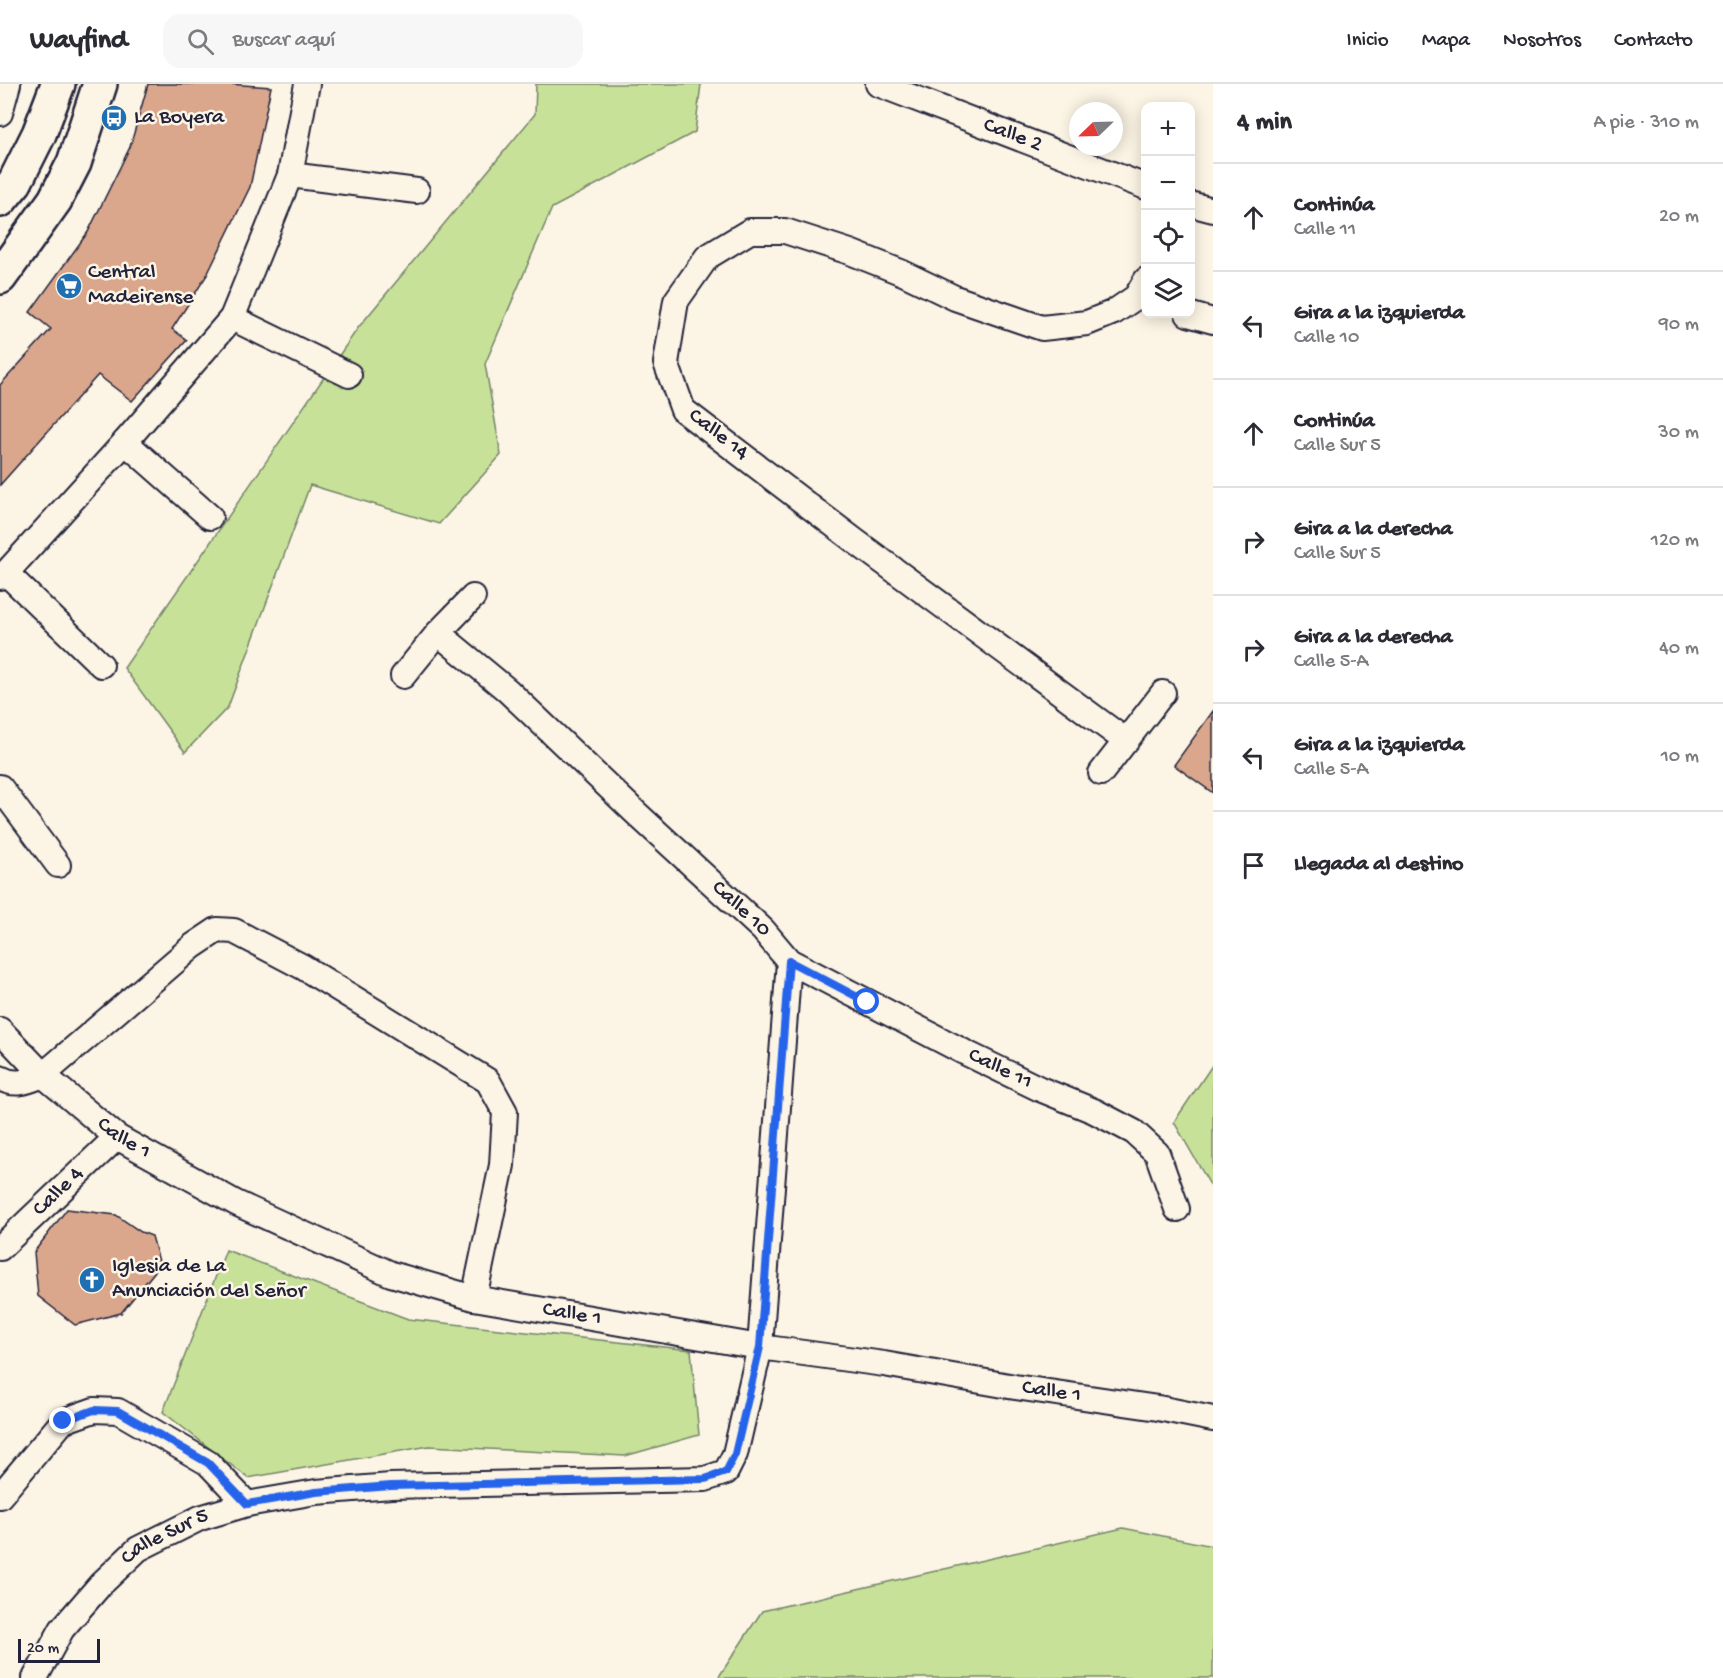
<!DOCTYPE html>
<html lang="es">
<meta charset="utf-8">
<style>
body{margin:0;font-family:"Gochi Hand",sans-serif;background:#f7f7f7;color:#2b2b33}
.controls{position:absolute;right:18px;top:18px;display:grid;overflow:hidden;border-radius:12px;box-shadow:0 3px 15px #0003}
.controls button{width:54px;height:54px;display:grid;place-items:center;padding:0;border:0;border-bottom:2px solid #e1e1e2;background:#fff;color:#2b2b33;font:30px sans-serif}
.compass{position:absolute;left:1069px;top:18px;width:54px;height:54px;border-radius:50%;background:#fff;box-shadow:0 3px 15px #0003;rotate:247deg}
.scale{position:absolute;left:18px;bottom:15px;width:82px;box-sizing:border-box;padding-left:6px;border:3px solid #22223b;border-top:0;font-size:16px;line-height:21px;white-space:nowrap;color:#22223b;-webkit-text-stroke:4px #fcf5e5;paint-order:stroke}
.stop{position:absolute;width:18px;height:18px;margin:-14px;border:4px solid #2563eb;border-radius:50%;background:#fff}
.stop.end{background:#2563eb;border-color:#fff;box-shadow:0 2px 6px #0008}
.list{margin:0;padding:0;list-style:none}
h2{display:flex;justify-content:space-between;align-items:center;height:78px;margin:0;padding:0 24px;font-size:26px}
h2 small{font-size:20px;font-weight:400;color:#7c7c81}
.list li{display:grid;grid-template-columns:39px 1fr auto;gap:18px;align-items:center;box-sizing:border-box;height:108px;padding:0 24px;border-top:2px solid #e1e1e2}
.list b{display:block;font-size:22px;white-space:nowrap}
.list p{margin:0;font-size:20px;white-space:nowrap;color:#7c7c81}
.list em{font-size:20px;font-style:normal;color:#7c7c81}
.icon{flex:none;width:33px;height:33px;fill:none;stroke:currentColor;stroke-width:2;stroke-linecap:round;stroke-linejoin:round}
.map{position:relative;flex:none;width:1213px;height:1594px;overflow:hidden}
header{display:flex;align-items:center;gap:36px;box-sizing:border-box;height:84px;padding:0 30px;background:#fff;border-bottom:2px solid #e1e1e2}
header strong{font-size:28px}
nav{display:flex;gap:33px;margin-inline-start:auto;font-size:21px}
.search{width:420px;height:54px;background:#f7f7f7;display:flex;align-items:center;gap:15px;box-sizing:border-box;padding:0 21px;border-radius:18px;color:#7c7c81;font-size:22px}
main{display:flex}
aside{flex:1;background:#fff}
.map>svg:first-child{display:block}
</style>
<header>
<strong>Wayfind</strong>
<div class="search"><svg class="icon" aria-label="search" viewBox="0 0 24 24"><circle cx="10" cy="10" r="6"/><path d="M15 15l6 6"/></svg>Buscar aquí</div>
<nav><a>Inicio</a><a>Mapa</a><a>Nosotros</a><a>Contacto</a></nav>
</header>
<main>
<div class="map">
<svg width="1213" height="1594" viewBox="0 0 1213 1594">
<rect width="100%" height="100%" fill="#fcf5e5"/>
<filter id="ink" filterUnits="userSpaceOnUse"><feTurbulence type="fractalNoise" baseFrequency=".0167" numOctaves="2"/><feDisplacementMap in="SourceGraphic" scale="12" xChannelSelector="R" yChannelSelector="G"/><feConvolveMatrix kernelMatrix="1 2 1 2 8 2 1 2 1" color-interpolation-filters="sRGB"/></filter>
<g filter="url(#ink)">
<path fill="#c7e298" stroke="#74826a" stroke-width="1.5" d="M 536,0 L 701,0 L 695,48 L 552,124 L 485,280 L 501,371 L 439,440 L 310,401 L 228,623 L 185,668 L 124,584 L 358,244 L 535,30 Z
M 1213,980 L 1213,1106 L 1174,1038 Z
M 226,1166 L 408,1235 L 691,1266 L 699,1351 L 625,1372 L 429,1362 L 248,1394 L 163,1328 Z
M 1123,1444 L 1213,1462 L 1213,1594 L 718,1594 L 762,1527 Z"/>
<path fill="#daa78d" stroke="#22223b" stroke-width="1.5" d="M 148,0 L 229,0 L 271,3 L 250,103 L 207,191 L 172,245 L 187,256 L 132,317 L 98,291 L 0,401 L 0,301 L 51,245 L 30,228 L 88,148 L 130,63 Z
M 1213,627 L 1213,709 L 1174,681 Z
M 67,1125 L 116,1131 L 141,1148 L 152,1152 L 160,1181 L 121,1229 L 75,1241 L 38,1212 L 34,1168 Z"/>
<g fill="none" stroke-linecap="round" stroke-linejoin="round">
<defs>
<g id="street">
<path id="s1" d="M 878,0 L 1146,103"/>
<path d="M 0,29 L 8,0"/>
<path d="M 290,91 L 417,107"/>
<path d="M 1190,120 L 1213,126"/>
<path d="M 1188,230 L 1213,237"/>
<path d="M 232,234 L 349,291"/>
<path d="M 125,358 L 210,433"/>
<path d="M 6,489 L 101,581"/>
<path d="M 0,493 L 6,489 L 125,358 L 232,234 L 290,91 L 307,0"/>
<path id="s2" d="M 438,549 L 507,606 L 637,730 L 763,846 L 789,877 L 964,968 L 1040,1005 L 1094,1027 L 1134,1048 L 1157,1069 L 1177,1125"/>
<path d="M 403,592 L 438,549 L 473,513"/>
<path d="M 1126,657 L 855,457 L 683,326 L 666,279 L 676,217 L 707,173 L 750,147 L 785,147 L 850,168 L 903,189 L 955,214 L 1042,244 L 1087,239 L 1114,228 L 1136,213 L 1146,196"/>
<path d="M 1101,689 L 1163,609"/>
<path d="M 0,703 L 58,781"/>
<path id="s3" d="M 0,946 L 43,991 L 117,1053 L 236,1119 L 391,1190 L 474,1214 L 760,1263 L 884,1280 L 1015,1303 L 1158,1324 L 1213,1335"/>
<path d="M 0,994 C 16,1003 28,997 43,991 L 193,862 L 217,846 L 234,847 L 303,883 L 488,997 L 505,1028 L 502,1081 L 474,1214"/>
<path id="s4" d="M 0,1164 L 117,1053"/>
<path d="M 0,1412 L 63,1337 L 94,1326 L 118,1327 L 208,1379 L 247,1420"/>
<path id="s5" d="M 35,1594 L 62,1545 L 101,1500 L 138,1465 L 200,1434 L 247,1420 L 316,1408 L 391,1402 L 705,1395 L 726,1388 L 735,1370 L 760,1263 L 789,877"/>
</g>
<path id="secondary" d="M 0,116 L 15,98 L 39,50 L 58,0
M 0,193 L 55,116 L 74,79 L 100,0"/>
</defs>
<use href="#street" stroke="#22223b" stroke-width="28"/>
<use href="#secondary" stroke="#22223b" stroke-width="38"/>
<use href="#street" stroke="#fcf5e5" stroke-width="24"/>
<use href="#secondary" stroke="#fcf5e5" stroke-width="33"/>
</g>
</g>
<g fill="none" stroke-linecap="round" stroke-linejoin="round" filter="url(#ink)">
<path stroke="#2563eb" stroke-width="8" d="M 63,1337 L 94,1326 L 118,1327 L 208,1379 L 247,1420 L 316,1408 L 391,1402 L 705,1395 L 726,1388 L 735,1370 L 760,1263 L 789,877 L 867,918"/>
</g>
<defs>
<symbol id="bus-disc" viewBox="-11 -11 22 22"><circle r="9.5" fill="#1f6fb2" stroke="#fcf5e5"/><path d="M-5-6H5V4H4V6H2V4H-2V6H-4V4H-5ZM-3.5-4V0h7V-4ZM-3.5 1.2v1.5H-2V1.2ZM2 1.2v1.5H3.5V1.2Z" fill="#fff"/></symbol>
<symbol id="supermarket-disc" viewBox="-11 -11 22 22"><circle r="9.5" fill="#1f6fb2" stroke="#fcf5e5"/><path d="M-6-5.5h2.5l.6 2H6L4.5 2H-2.5L-4.4-4H-6ZM-1.5 3.2a1.3 1.3 0 1 0 .1 0ZM3 3.2a1.3 1.3 0 1 0 .1 0Z" fill="#fff"/></symbol>
<symbol id="church-disc" viewBox="-11 -11 22 22"><circle r="9.5" fill="#1f6fb2" stroke="#fcf5e5"/><path d="M-1.2-6h2.4v3.5h3.3v2.4h-3.3V6h-2.4V-.1h-3.3v-2.4h3.3Z" fill="#fff"/></symbol>
</defs>
<g fill-rule="evenodd">
<use href="#bus-disc" x="99" y="19" width="30" height="30"/>
<use href="#supermarket-disc" x="54" y="187" width="30" height="30"/>
<use href="#church-disc" x="77" y="1181" width="30" height="30"/>
</g>
<g text-anchor="middle" dominant-baseline="central" stroke-width="5" stroke-linejoin="round" paint-order="stroke">
<g font-size="22" fill="#22223b" stroke="#fcf5e5" text-anchor="start">
<text x="134" y="34">La Boyera</text>
<text x="88" y="189">Central<tspan x="88" dy="25">Madeirense</tspan></text>
<text x="112" y="1183">Iglesia de La<tspan x="112" dy="25">Anunciación del Señor</tspan></text>
</g>
<g font-size="22" fill="#22223b" stroke="#fcf5e5">
<text stroke="none"><textPath href="#s1" startOffset="144">Calle 2</textPath></text>
<text transform="translate(718 351) rotate(38)">Calle 14</text>
<text stroke="none"><textPath href="#s2" startOffset="410">Calle 10</textPath></text>
<text stroke="none"><textPath href="#s2" startOffset="718">Calle 11</textPath></text>
<text stroke="none"><textPath href="#s3" startOffset="165">Calle 1</textPath></text>
<text stroke="none"><textPath href="#s4" startOffset="81">Calle 4</textPath></text>
<text stroke="none"><textPath href="#s3" startOffset="651">Calle 1</textPath></text>
<text stroke="none"><textPath href="#s3" startOffset="1137">Calle 1</textPath></text>
<text stroke="none"><textPath href="#s5" startOffset="196">Calle Sur 5</textPath></text>
</g>
</g>
</svg>
<div class="controls">
<button>+</button>
<button>−</button>
<button><svg class="icon" aria-label="locate" viewBox="0 0 24 24"><circle cx="12" cy="12" r="6"/><path d="M12 2v4M12 18v4M2 12h4M18 12h4"/></svg></button>
<button><svg class="icon" aria-label="layers" viewBox="0 0 24 24"><path d="M12 4l9 5-9 5-9-5zM3 14l9 5 9-5"/></svg></button>
</div>
<svg class="compass" viewBox="-18 -18 36 36"><path d="M0-13l5 13h-10z" fill="#e53935"/><path d="M0 13l5-13h-10z" fill="#7c7c81"/></svg>
<div class="scale">20 m</div>
<div class="stop" style="left:867px;top:918px"></div>
<div class="stop end" style="left:63px;top:1337px"></div>
</div>
<aside>
<h2>4 min<small>A pie · 310 m</small></h2>
<ul class="list">
<li><svg class="icon" aria-label="ahead" viewBox="0 0 24 24"><path d="M12 20V5M6 11l6-6 6 6"/></svg><div><b>Continúa</b><p>Calle 11</p></div><em>20 m</em></li>
<li><svg class="icon" aria-label="left" viewBox="0 0 24 24"><path d="M17 20v-9H6M10 6l-5 5 5 5"/></svg><div><b>Gira a la izquierda</b><p>Calle 10</p></div><em>90 m</em></li>
<li><svg class="icon" aria-label="ahead" viewBox="0 0 24 24"><path d="M12 20V5M6 11l6-6 6 6"/></svg><div><b>Continúa</b><p>Calle Sur 5</p></div><em>30 m</em></li>
<li><svg class="icon" aria-label="right" viewBox="0 0 24 24"><path d="M7 20v-9h11M14 6l5 5-5 5"/></svg><div><b>Gira a la derecha</b><p>Calle Sur 5</p></div><em>120 m</em></li>
<li><svg class="icon" aria-label="right" viewBox="0 0 24 24"><path d="M7 20v-9h11M14 6l5 5-5 5"/></svg><div><b>Gira a la derecha</b><p>Calle 5-A</p></div><em>40 m</em></li>
<li><svg class="icon" aria-label="left" viewBox="0 0 24 24"><path d="M17 20v-9H6M10 6l-5 5 5 5"/></svg><div><b>Gira a la izquierda</b><p>Calle 5-A</p></div><em>10 m</em></li>
<li><svg class="icon" aria-label="arrive" viewBox="0 0 24 24"><path d="M6 21V4h12l-3 4 3 4H6"/></svg><div><b>Llegada al destino</b></div></li>
</ul>
</aside>
</main>
